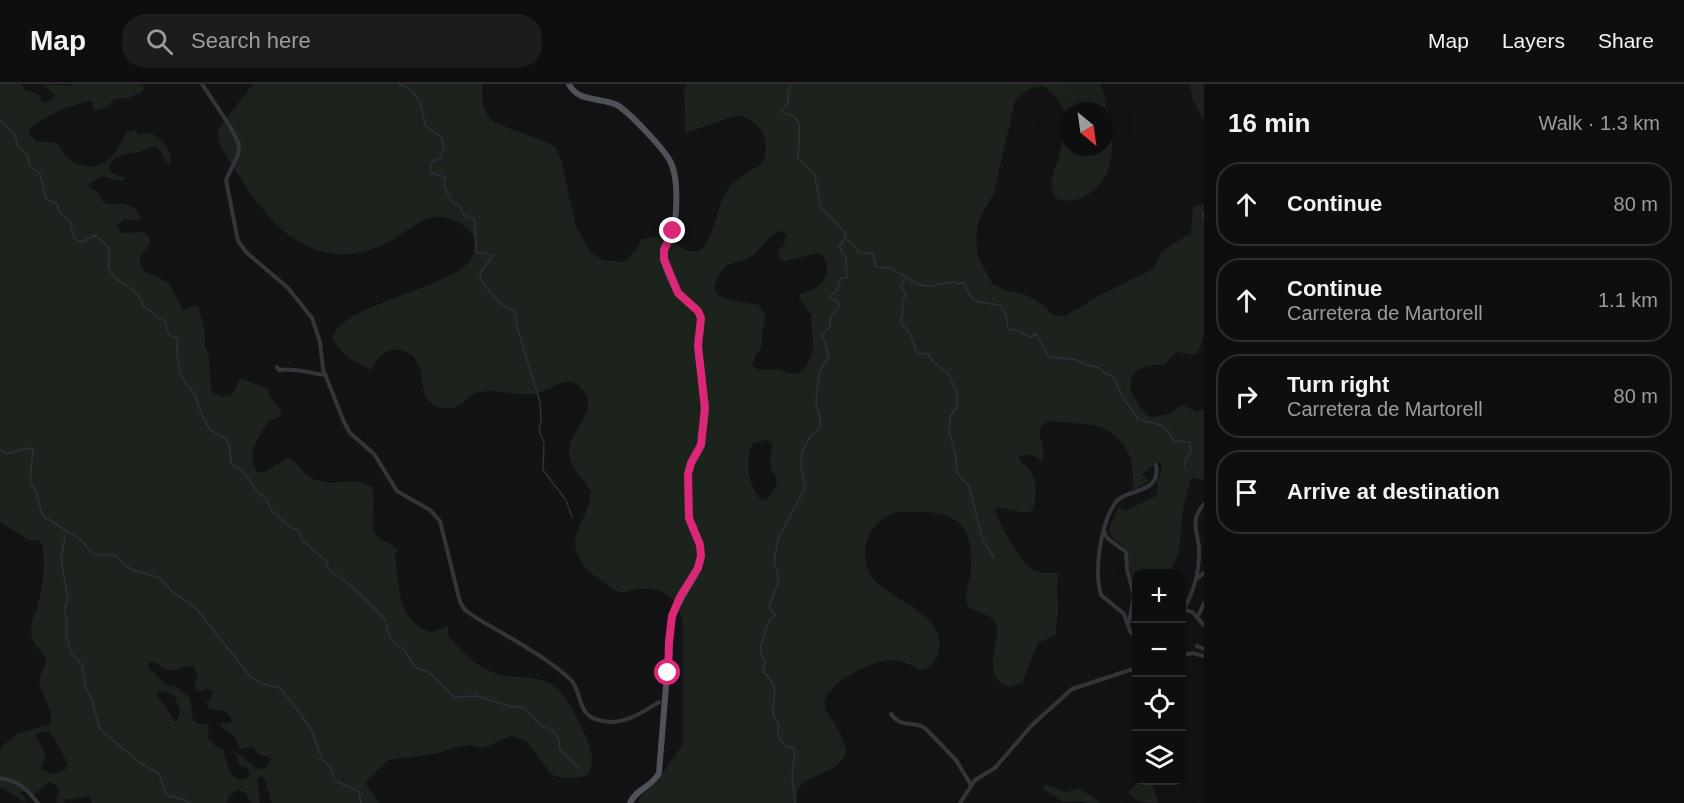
<!DOCTYPE html>
<meta charset="utf-8">
<style>
body{margin:0;font-family:Helvetica,sans-serif;background:#1c1c1e;color:#f1f3f6}
.controls{position:absolute;right:18px;bottom:18px;display:grid;overflow:hidden;border-radius:12px;box-shadow:0 6px 24px #0002}
.controls button{width:54px;height:54px;display:grid;place-items:center;padding:0;border:0;border-bottom:2px solid #2e2e30;background:#0e0e10;color:#f1f3f6;font:30px sans-serif}
.compass{position:absolute;left:1060px;top:18px;width:54px;height:54px;border-radius:50%;background:#0e0e10;box-shadow:0 6px 24px #0002;rotate:151deg}
.stop{position:absolute;width:18px;height:18px;margin:-14px;border:4px solid #db2777;border-radius:50%;background:#fff}
.stop.end{background:#db2777;border-color:#fff;box-shadow:0 2px 6px #0008}
.list{margin:0;padding:0;list-style:none}
h2{display:flex;justify-content:space-between;align-items:center;height:78px;margin:0;padding:0 24px;font-size:26px}
h2 small{font-size:20px;font-weight:400;color:#9b9c9f}
.list li{display:grid;grid-template-columns:39px 1fr auto;gap:18px;align-items:center;box-sizing:border-box;height:84px;margin:0 12px 12px;padding:0 12px;border:2px solid #2e2e30;border-radius:24px}
.list b{display:block;font-size:22px;white-space:nowrap}
.list p{margin:0;font-size:20px;white-space:nowrap;color:#9b9c9f}
.list em{font-size:20px;font-style:normal;color:#9b9c9f}
.icon{flex:none;width:33px;height:33px;fill:none;stroke:currentColor;stroke-width:2;stroke-linecap:round;stroke-linejoin:round}
.map{position:relative;flex:none;width:1204px;height:719px;overflow:hidden}
header{display:flex;align-items:center;gap:36px;box-sizing:border-box;height:84px;padding:0 30px;background:#0e0e10;border-bottom:2px solid #2e2e30}
header strong{font-size:28px}
nav{display:flex;gap:33px;margin-inline-start:auto;font-size:21px}
.search{width:420px;height:54px;background:#1c1c1e;display:flex;align-items:center;gap:15px;box-sizing:border-box;padding:0 21px;border-radius:24px;color:#9b9c9f;font-size:22px}
main{display:flex}
aside{flex:1;background:#0e0e10}
.map>svg:first-child{display:block}
</style>
<header>
<strong>Map</strong>
<div class="search"><svg class="icon" aria-label="search" viewBox="0 0 24 24"><circle cx="10" cy="10" r="6"/><path d="M15 15l6 6"/></svg>Search here</div>
<nav><a>Map</a><a>Layers</a><a>Share</a></nav>
</header>
<main>
<div class="map">
<svg width="1204" height="719" viewBox="0 0 1204 719">
<rect width="100%" height="100%" fill="#131315"/>
<path fill="#1b231c" fill-rule="evenodd" d="M 0,0 L 22,0 L 24,5 L 39,11 L 42,19 L 52,16 L 55,11 L 44,0 L 67,2 L 74,0 L 141,0 L 144,3 L 143,7 L 129,14 L 113,15 L 108,23 L 94,27 L 92,18 L 89,17 L 62,25 L 32,42 L 29,44 L 30,50 L 36,57 L 57,59 C 62,63 62,70 68,74 C 97,95 115,75 126,48 L 135,46 L 139,51 L 151,49 C 165,58 170,63 171,81 C 162,77 163,66 155,62 C 148,64 142,68 134,69 C 122,70 115,71 109,83 L 111,89 L 124,93 L 125,95 L 120,97 L 102,92 L 88,101 L 91,105 L 98,108 L 102,117 L 107,120 C 124,121 133,116 141,135 L 139,137 L 124,135 L 117,142 L 122,149 L 143,148 L 150,155 L 149,161 L 140,173 L 142,186 L 169,199 L 183,226 L 198,221 L 204,244 L 205,262 L 209,271 L 211,304 L 213,309 L 222,313 L 233,310 L 239,295 L 243,295 L 269,305 L 269,311 L 282,329 C 279,335 272,334 267,340 C 257,354 245,373 258,389 L 264,388 L 288,374 C 300,378 303,394 319,397 C 338,402 352,391 372,403 C 377,417 368,443 377,452 C 382,457 391,458 398,466 L 395,471 C 399,494 397,527 417,541 C 423,545 428,549 435,547 C 439,546 444,543 448,541 L 448,551 C 462,569 484,590 508,592 C 524,594 538,592 553,601 C 565,607 592,659 592,673 C 593,679 590,685 588,691 C 577,694 563,696 552,691 L 525,656 L 511,652 L 484,664 L 470,661 L 453,664 L 434,670 L 389,676 L 365,699 L 380,719 L 272,719 L 265,695 L 261,692 L 257,695 L 260,719 L 252,719 L 244,708 L 238,706 L 229,711 L 227,719 L 92,719 L 90,712 L 63,716 L 65,719 L 57,719 L 56,714 L 59,706 L 56,701 L 50,698 L 34,710 L 20,707 L 26,716 L 25,718 L 0,703 L 0,668 L 2,662 L 19,649 L 48,641 L 51,637 L 50,626 L 41,605 L 39,595 L 47,576 C 44,569 36,564 33,557 C 28,544 34,533 38,521 C 42,505 48,470 40,457 L 29,456 L 0,438 ZM 150,578 C 159,578 161,585 169,586 C 178,587 183,581 194,583 L 198,593 L 194,601 L 196,606 L 201,608 L 206,604 L 213,607 L 211,614 L 206,619 L 210,626 L 224,627 L 231,633 L 231,639 L 221,639 L 220,642 L 235,653 C 241,668 238,665 253,663 L 259,671 L 270,673 L 271,677 L 266,684 L 257,685 L 235,667 L 239,681 L 248,685 L 250,690 L 248,694 L 242,696 C 227,693 227,678 223,666 L 215,662 L 208,654 L 209,641 L 197,639 L 193,636 L 190,614 L 177,603 L 167,601 L 148,583 ZM 157,606 L 166,608 L 175,613 L 180,627 L 177,636 L 174,638 L 167,624 L 158,613 ZM 40,648 L 49,648 L 57,659 L 68,680 L 65,686 L 53,690 L 41,685 L 46,670 L 36,653 L 36,650 Z
M 253,0 L 482,0 C 482,15 482,27 493,38 L 549,59 L 555,63 L 561,76 L 576,142 L 590,167 L 602,176 L 624,178 L 639,162 L 641,155 C 649,154 660,151 668,154 C 677,158 685,170 697,167 C 712,163 717,126 723,114 C 733,92 745,93 760,80 C 765,76 766,70 766,63 C 766,46 754,36 738,31 L 685,49 L 684,8 L 687,0 L 1101,0 C 1110,33 1125,85 1090,109 C 1078,117 1069,119 1055,114 L 1051,99 L 1069,35 L 1056,13 L 1044,2 C 1030,3 1024,7 1015,17 L 994,109 L 979,136 L 976,151 L 978,173 L 992,199 L 1005,206 L 1026,211 L 1046,223 L 1051,229 L 1057,232 L 1065,232 L 1100,211 L 1153,185 L 1161,168 L 1191,149 L 1193,123 L 1204,120 L 1204,251 L 1200,264 L 1195,271 L 1176,268 L 1164,281 C 1138,279 1119,294 1138,319 C 1142,325 1145,329 1151,333 L 1170,330 L 1182,321 L 1196,327 L 1204,326 L 1204,396 L 1191,394 L 1183,425 L 1179,469 L 1170,489 L 1136,490 L 1136,495 L 1132,496 L 1125,464 L 1111,452 L 1109,445 L 1118,423 L 1125,427 L 1156,412 L 1158,404 L 1157,397 L 1160,391 L 1162,380 L 1159,378 L 1142,390 L 1149,397 L 1133,406 C 1132,398 1133,390 1132,382 C 1130,363 1112,345 1094,341 L 1049,337 C 1029,348 1049,361 1042,379 C 1038,371 1027,369 1019,372 C 1020,378 1023,379 1027,383 C 1039,395 1037,413 1032,427 C 1019,432 1007,422 995,424 C 998,438 1020,477 1031,485 C 1039,490 1050,489 1059,489 L 1057,499 L 1058,529 L 1055,551 L 1038,559 L 1022,599 C 1001,610 992,593 993,574 C 993,563 1001,549 995,538 C 988,526 966,531 966,514 C 965,504 970,496 971,487 C 974,448 961,428 921,428 C 913,428 902,427 894,429 C 883,433 872,443 868,454 C 863,466 864,482 872,493 C 889,517 948,529 939,567 C 936,577 932,583 922,587 C 913,582 903,576 892,576 C 873,576 822,600 825,622 C 826,630 833,635 836,642 C 841,650 844,659 847,667 C 832,701 796,682 797,719 L 638,719 L 640,713 L 657,697 L 683,660 L 683,540 C 676,513 669,504 639,505 C 633,505 626,509 621,508 C 614,507 609,503 605,499 C 590,489 577,479 575,460 C 574,446 590,428 591,408 C 585,395 570,385 569,369 C 567,346 604,325 580,303 C 566,290 554,305 539,309 C 519,314 500,304 480,308 C 468,310 462,324 449,324 C 418,325 426,301 419,282 C 415,269 397,261 385,269 C 379,272 375,280 371,286 C 355,279 340,271 333,254 C 336,222 453,204 471,175 C 475,169 475,159 474,153 C 464,139 448,129 430,134 C 413,139 399,154 383,161 C 321,188 278,152 246,102 C 236,86 217,65 218,45 ZM 1069,27 L 1105,27 L 1105,63 L 1069,63 ZM 780,147 L 783,147 L 786,152 L 784,161 L 778,168 L 780,174 L 785,177 L 819,169 C 830,176 829,194 818,202 C 814,206 806,208 801,210 L 799,213 L 811,231 L 813,266 L 806,283 L 796,290 L 784,288 L 781,285 L 759,286 L 752,281 C 753,274 757,270 761,264 C 763,258 761,254 762,249 C 765,233 769,235 759,221 C 747,218 706,218 716,198 C 718,193 722,185 726,182 C 733,178 742,178 749,174 C 761,167 767,152 780,147 ZM 767,356 L 772,359 C 772,365 770,372 770,378 C 771,396 786,391 768,414 L 762,417 C 748,404 744,374 753,359 Z
M 1189,0 L 1204,0 L 1204,36 L 1193,17 Z
M 1138,697 L 1152,697 L 1158,719 C 1144,719 1137,719 1128,708 L 1135,702 Z
M 1042,701 L 1048,701 L 1065,708 L 1080,705 L 1101,719 L 1086,719 L 1082,717 L 1064,718 L 1044,706 Z"/>
<g fill="none" stroke-linecap="round" stroke-linejoin="round">
<path stroke="#293239" stroke-width="1.5" d="M 398,0 C 419,5 422,22 425,41 L 442,54 L 444,63 L 439,76 L 433,76 L 430,85 L 431,89 L 445,93 L 444,102 L 452,118 L 460,122 L 464,131 L 475,136 L 476,168 L 493,171 C 491,177 481,184 480,191 C 479,197 498,217 503,221 C 507,224 512,225 515,229 C 517,233 516,239 517,243 L 540,318 L 541,336 L 539,346 L 544,359 L 543,386 L 566,416 L 572,433
M 791,0 L 788,8 L 788,19 L 781,27 C 785,31 789,30 794,33 C 804,41 797,63 798,75 L 814,89 L 821,123 L 842,145 L 846,152 L 839,163 L 846,174 L 846,184 L 848,191 L 847,194 L 841,194 L 837,206 L 829,213 L 838,218 L 839,223 L 831,233 L 830,243 L 822,250 L 829,272 C 827,277 823,280 821,285 C 819,287 816,315 816,319 C 818,328 822,334 820,343 L 809,354 L 802,369 L 801,380 L 805,404 L 778,455 L 774,477 L 779,495 L 769,523 L 775,531 C 763,544 769,538 764,553 C 760,564 758,566 765,577 L 763,587 C 767,592 772,596 774,603 C 777,615 767,630 779,639 L 778,652 L 785,662 L 794,664 L 795,666 L 792,694 L 795,719
M 0,37 L 15,51 L 18,64 L 28,71 L 29,81 L 40,90 L 46,115 L 57,120 L 60,129 L 70,138 L 74,155 L 83,158 L 94,151 C 123,169 100,176 112,190 C 124,205 136,201 144,223 C 152,227 157,234 165,237 L 169,251 L 178,255 C 175,266 179,291 186,300 C 189,304 193,306 195,311 C 197,319 205,339 210,345 C 215,351 225,351 228,358 C 232,365 229,374 232,381 L 243,387 L 256,406 L 266,415 L 272,427 L 290,443 L 299,447 L 302,456 L 327,478 L 328,485 L 353,503 L 384,534 L 391,556 L 404,566 L 415,583 L 430,589 L 454,613 L 477,612 L 509,622 L 525,624 L 540,641 L 553,647 L 558,654 L 560,666 L 580,685
M 847,155 L 859,168 L 873,170 L 876,183 L 890,184 L 919,201 L 930,202 L 952,198 L 959,200 L 964,198 C 972,222 977,217 1000,221 L 1006,232 L 1008,245 L 1020,247 L 1030,253 L 1036,250 L 1048,272 C 1058,276 1068,273 1079,277 C 1086,280 1089,283 1098,283 L 1105,289 L 1113,292 L 1122,312 L 1138,335 L 1160,341 L 1168,347 L 1174,357 L 1189,358 L 1191,366 L 1184,380 L 1187,387
M 905,195 L 901,201 L 906,211 L 902,217 L 903,229 L 900,238 L 910,249 L 917,269 L 928,270 L 933,278 L 948,289 L 957,309 L 957,322 L 950,333 L 949,347 L 956,373 L 957,389 L 969,402 L 983,457 L 994,474
M 0,365 L 7,370 L 27,364 L 33,365 L 30,398 L 37,410 L 41,428 L 45,433 L 81,456 L 94,471 L 115,471 L 125,481 L 133,486 L 160,494 L 171,507 L 194,522 L 249,591 L 260,599 L 280,604 L 296,624 L 311,645 L 322,675 L 331,684 L 335,697 L 356,706 L 359,708 L 361,719
M 66,448 L 61,475 L 68,516 L 64,526 L 67,536 L 66,550 L 71,569 L 82,581 L 85,602 L 91,614 L 100,645 L 140,679 L 159,689 L 166,711 L 185,716 L 190,719"/>
<path stroke="#34353a" stroke-width="4" d="M 202,0 L 231,44 L 239,60 L 238,71 L 226,96 L 238,157 L 247,169 L 288,204 L 312,234 L 320,258 L 323,285 L 344,338 L 350,349 L 374,370 L 397,407 L 430,426 L 440,437 L 460,518 L 465,526 C 476,535 491,542 504,550 C 526,563 550,577 569,594 C 582,605 577,629 595,635 C 620,644 638,631 659,618
M 1204,131 L 1204,132
M 277,283 L 279,286 C 295,283 310,290 326,291
M 1104,448 L 1107,454 L 1126,468 L 1127,486 L 1134,511 L 1129,538
M 1196,495 L 1204,489
M 1182,527 C 1195,524 1196,535 1204,541
M 1182,528 C 1193,510 1200,487 1199,465 C 1198,447 1189,437 1204,420
M 1198,532 L 1204,519
M 1136,555 L 1130,547 L 1124,530 L 1101,511 C 1094,486 1100,442 1115,419 C 1125,404 1162,411 1156,381
M 1197,562 L 1204,565
M 1182,571 L 1193,569 L 1204,572
M 891,630 C 902,645 913,636 925,644 L 956,676 L 971,701
M 0,694 C 21,698 25,704 38,719
M 960,719 L 975,696 L 995,684 L 1032,641 L 1072,605 L 1136,584"/>
<path stroke="#505259" stroke-width="6" d="M 569,0 C 578,19 601,13 617,21 C 628,27 664,65 670,77 C 679,93 677,130 673,148 C 670,157 662,164 663,174 C 665,184 673,202 680,211 C 686,219 699,223 701,234 C 702,244 698,255 698,266 C 700,295 707,322 702,352 C 700,371 688,377 688,399 C 688,410 687,424 689,435 C 692,448 703,459 701,474 C 698,495 676,515 671,539 L 659,689 C 652,703 636,705 630,719"/>
</g>
<g fill="none" stroke-linecap="round" stroke-linejoin="round">
<path stroke="#db2777" stroke-width="8" d="M 668,589 L 669,558 L 672,532 L 680,513 L 698,484 L 701,472 L 700,461 L 689,434 L 688,390 L 691,379 L 701,361 L 705,324 L 698,262 L 701,234 L 698,227 L 678,209 L 664,175 L 664,166 L 673,147"/>
</g>
</svg>
<div class="controls">
<button>+</button>
<button>−</button>
<button><svg class="icon" aria-label="locate" viewBox="0 0 24 24"><circle cx="12" cy="12" r="6"/><path d="M12 2v4M12 18v4M2 12h4M18 12h4"/></svg></button>
<button><svg class="icon" aria-label="layers" viewBox="0 0 24 24"><path d="M12 4l9 5-9 5-9-5zM3 14l9 5 9-5"/></svg></button>
</div>
<svg class="compass" viewBox="-18 -18 36 36"><path d="M0-13l5 13h-10z" fill="#e53935"/><path d="M0 13l5-13h-10z" fill="#9b9c9f"/></svg>
<div class="stop" style="left:668px;top:589px"></div>
<div class="stop end" style="left:673px;top:147px"></div>
</div>
<aside>
<h2>16 min<small>Walk · 1.3 km</small></h2>
<ul class="list">
<li><svg class="icon" aria-label="ahead" viewBox="0 0 24 24"><path d="M12 20V5M6 11l6-6 6 6"/></svg><div><b>Continue</b></div><em>80 m</em></li>
<li><svg class="icon" aria-label="ahead" viewBox="0 0 24 24"><path d="M12 20V5M6 11l6-6 6 6"/></svg><div><b>Continue</b><p>Carretera de Martorell</p></div><em>1.1 km</em></li>
<li><svg class="icon" aria-label="right" viewBox="0 0 24 24"><path d="M7 20v-9h11M14 6l5 5-5 5"/></svg><div><b>Turn right</b><p>Carretera de Martorell</p></div><em>80 m</em></li>
<li><svg class="icon" aria-label="arrive" viewBox="0 0 24 24"><path d="M6 21V4h12l-3 4 3 4H6"/></svg><div><b>Arrive at destination</b></div></li>
</ul>
</aside>
</main>
